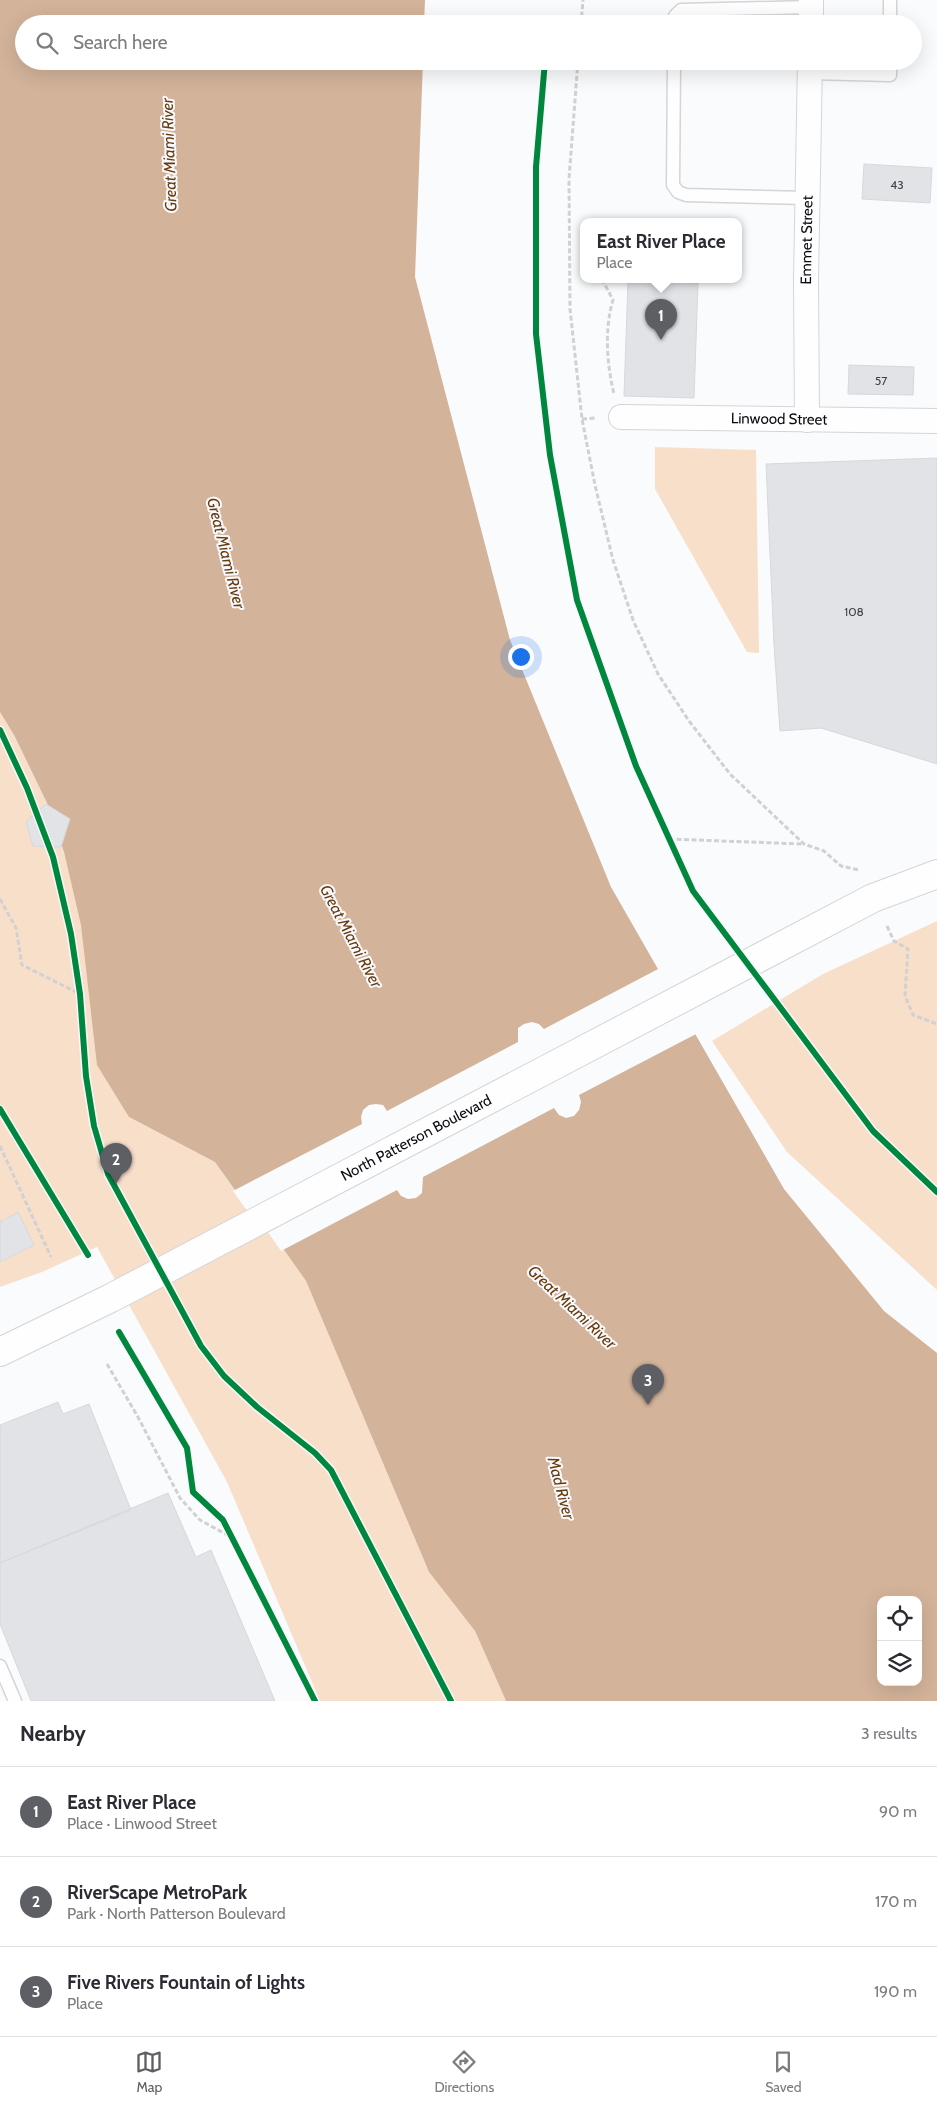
<!DOCTYPE html>
<meta charset="utf-8">
<style>
body{margin:0;font-family:Cabin,sans-serif;background:#f2f2f3;color:#2b2b33}
.controls{position:absolute;right:15px;bottom:15px;display:grid;overflow:hidden;border-radius:10px;box-shadow:0 5px 20px #0002}
.controls button{width:45px;height:45px;display:grid;place-items:center;padding:0;border:0;border-bottom:1px solid #e1e1e2;background:#fff;color:#2b2b33;font:25px sans-serif}
.you{position:absolute;left:520px;top:656px;width:18px;height:18px;margin:-12px;border:4px solid #fff;border-radius:50%;background:#1a73e8;box-shadow:0 0 0 8px #1a73e833}
.badge{display:grid;place-items:center;width:32px;height:32px;border-radius:50%;background:#5d5f64;color:#fff;font-size:16px;font-weight:700}
.pin{position:absolute;translate:-50% -41px;filter:drop-shadow(0 1px 2px #0008)}
.pin::after{content:'';position:absolute;top:26px;width:18px;height:15px;background:inherit;clip-path:polygon(0 0,100% 0,50% 100%)}
.popup{position:absolute;left:580px;top:218px;width:162px;height:65px;box-sizing:border-box;display:grid;place-content:center;border-radius:10px;background:#fff;filter:drop-shadow(0 1px 4px #0005);font-size:16px;white-space:nowrap;color:#7c7c81}
.popup b{font-size:19px;color:#2b2b33}
.popup::after{content:'';position:absolute;left:50%;top:100%;margin-left:-10px;border:10px solid transparent;border-top-color:#fff}
.list{margin:0;padding:0;list-style:none}
h2{display:flex;justify-content:space-between;align-items:center;height:65px;margin:0;padding:0 20px;font-size:21px}
h2 small{font-size:16px;font-weight:400;color:#7c7c81}
.list li{display:grid;grid-template-columns:32px 1fr auto;gap:15px;align-items:center;box-sizing:border-box;height:90px;padding:0 20px;border-top:1px solid #e1e1e2}
.list b{display:block;font-size:19px;white-space:nowrap}
.list p{margin:0;font-size:16px;white-space:nowrap;color:#7c7c81}
.list em{font-size:16px;font-style:normal;color:#7c7c81}
.icon{flex:none;width:28px;height:28px;fill:none;stroke:currentColor;stroke-width:2;stroke-linecap:round;stroke-linejoin:round}
.map{position:relative;flex:none;width:937px;height:1701px;overflow:hidden}
.search{position:absolute;background:#fff;box-shadow:0 5px 20px #0002;left:15px;right:15px;top:15px;height:55px;display:flex;align-items:center;gap:12px;box-sizing:border-box;padding:0 18px;border-radius:28px;color:#7c7c81;font-size:19px}
.sheet{height:335px;background:#fff}
nav{display:flex;justify-content:space-around;align-items:center;box-sizing:border-box;height:70px;border-top:1px solid #e1e1e2;background:#fff;font-size:14px;color:#7c7c81}
nav a{display:grid;justify-items:center;gap:2px}
nav .on{color:#5d5f64}
.map>svg:first-child{display:block}
</style>
<div class="map">
<svg width="937" height="1701" viewBox="0 0 937 1701">
<rect width="100%" height="100%" fill="#fafbfd"/>
<path fill="#f8dfca" d="M 655,447 L 756,450 L 759,653 L 747,652 L 655,489 Z
M 0,712 L 14,735 L 47,803 L 64,852 L 129,1117 L 215,1162 L 247,1207 L 270,1230 L 306,1281 L 429,1572 L 475,1631 L 506,1701 L 320,1701 L 227,1482 L 97,1247 L 42,1272 L 0,1287 Z
M 937,921 L 937,1290 L 787,1152 L 712,1041 L 823,974 Z"/>
<path fill="#d3b39a" fill-rule="evenodd" d="M 0,0 L 425,0 L 424,24 L 24,24 L 24,61 L 423,61 L 415,277 L 510,640 L 611,887 L 784,1189 L 884,1311 L 937,1353 L 937,1701 L 506,1701 L 475,1631 L 429,1572 L 306,1281 L 270,1230 L 247,1207 L 215,1162 L 129,1117 L 97,1065 L 81,925 L 64,852 L 47,803 L 14,735 L 0,712 ZM 881,1600 L 918,1600 L 918,1682 L 881,1682 Z"/>
<path fill="#fafbfd" d="M 660,968 L 698,1033 L 579,1095 L 581,1102 L 579,1110 L 574,1116 L 566,1118 L 559,1115 L 554,1108 L 423,1177 L 422,1193 L 416,1198 L 408,1199 L 401,1196 L 397,1190 L 281,1251 L 268,1232 L 245,1208 L 233,1191 L 362,1124 L 361,1117 L 363,1110 L 369,1105 L 376,1104 L 383,1105 L 387,1111 L 518,1042 L 518,1028 L 524,1024 L 532,1022 L 539,1024 L 544,1029 Z"/>
<path fill="#e1e3e7" stroke="#d6d8dc" d="M 864,164 L 932,168 L 930,203 L 862,199 Z
M 628,281 L 698,283 L 694,398 L 624,396 Z
M 849,365 L 914,367 L 913,395 L 848,394 Z
M 937,458 L 937,764 L 821,728 L 780,731 L 774,644 L 766,464 Z
M 46,804 L 70,819 L 61,847 L 33,846 L 26,822 Z
M 18,1212 L 34,1245 L 0,1262 L 0,1220 L 1,1222 Z
M 58,1402 L 63,1414 L 89,1404 L 131,1510 L 0,1563 L 0,1425 Z
M 168,1493 L 196,1557 L 211,1550 L 275,1701 L 31,1701 L 0,1624 L 0,1563 Z"/>
<g fill="none" stroke-linecap="round" stroke-linejoin="round">
<defs>
<path id="lane" d="M 675,24 L 675,16 L 681,10 L 811,7
M 890,24 L 890,0
M 674,61 L 673,185 L 678,192 L 686,195 L 807,198
M 810,73 L 890,75 L 890,61
M 0,1666 L 15,1701"/>
<g id="street">
<path d="M 811,24 L 811,0"/>
<path id="s1" d="M 621,417 L 937,421"/>
<path id="s2" d="M 807,420 L 806,281 L 810,61"/>
</g>
<g id="secondary">
<path id="s3" d="M 0,1352 L 111,1298 L 873,898 L 937,874"/>
</g>
</defs>
<use href="#lane" stroke="#d3d5d9" stroke-width="15"/>
<use href="#street" stroke="#d3d5d9" stroke-width="26"/>
<use href="#secondary" stroke="#d3d5d9" stroke-width="30"/>
<path stroke="#d1d1d2" stroke-width="3" stroke-dasharray="5 2.5" stroke-linecap="butt" d="M 581,24 L 583,0
M 578,61 L 569,179 L 570,309 L 582,419 L 595,485 L 613,560 L 633,620 L 658,674 L 689,721 L 730,774 L 804,844 L 824,851 L 841,866 L 859,870
M 602,279 L 613,300 C 604,330 607,365 614,394
M 676,283 L 677,279
M 582,419 L 596,418
M 669,839 L 803,844
M 0,899 L 16,928 L 22,965 L 80,994
M 887,926 L 894,941 L 908,949 L 905,996 L 913,1015 L 937,1024
M 0,1146 L 51,1257
M 107,1364 L 138,1417 L 180,1498 L 200,1520 L 231,1537"/>
<use href="#lane" stroke="#fefeff" stroke-width="12"/>
<use href="#street" stroke="#fefeff" stroke-width="24"/>
<use href="#secondary" stroke="#fefeff" stroke-width="28"/>
<defs>
<path id="cycleway" d="M 545,61 L 536,167 L 536,334 L 550,455 L 577,600 L 636,766 L 693,891 L 873,1131 L 937,1192
M 0,730 L 27,788 L 53,857 L 71,934 L 80,994 L 86,1076 L 94,1126 L 108,1174 L 201,1346 L 224,1376 L 257,1407 L 315,1453 L 331,1470 L 451,1701
M 0,1109 L 88,1255
M 119,1332 L 187,1448 L 193,1492 L 223,1520 L 315,1701"/>
</defs>
<use href="#cycleway" stroke="#f9fafe" stroke-width="9"/>
<use href="#cycleway" stroke="#00873e" stroke-width="6"/>
</g>
<g text-anchor="middle" dominant-baseline="central" stroke-width="4" stroke-linejoin="round" paint-order="stroke">
<g font-size="12" fill="#414349">
<text x="897" y="184">43</text>
<text x="881" y="380">57</text>
<text x="854" y="611">108</text>
</g>
<g font-size="15" fill="#090b11" stroke="#f9fafe">
<text stroke="none"><textPath href="#s2" startOffset="180">Emmet Street</textPath></text>
<text stroke="none"><textPath href="#s1" startOffset="158">Linwood Street</textPath></text>
<text stroke="none"><textPath href="#s3" startOffset="468">North Patterson Boulevard</textPath></text>
</g>
<g font-size="16" font-style="italic" fill="#673b0d" stroke="#f9fafe">
<text transform="translate(169 155) rotate(-92)">Great Miami River</text>
<text transform="translate(226 553) rotate(76)">Great Miami River</text>
<text transform="translate(351 936) rotate(62)">Great Miami River</text>
<text transform="translate(572 1307) rotate(43)">Great Miami River</text>
<text transform="translate(561 1488) rotate(75)">Mad River</text>
</g>
</g>
</svg>
<div class="controls">
<button><svg class="icon" aria-label="locate" viewBox="0 0 24 24"><circle cx="12" cy="12" r="6"/><path d="M12 2v4M12 18v4M2 12h4M18 12h4"/></svg></button>
<button><svg class="icon" aria-label="layers" viewBox="0 0 24 24"><path d="M12 4l9 5-9 5-9-5zM3 14l9 5 9-5"/></svg></button>
</div>
<div class="you"></div>
<div class="pin badge" style="left:661px;top:340px">1</div>
<div class="popup"><b>East River Place</b>Place</div>
<div class="pin badge" style="left:116px;top:1184px">2</div>
<div class="pin badge" style="left:648px;top:1405px">3</div>
<div class="search"><svg class="icon" aria-label="search" viewBox="0 0 24 24"><circle cx="10" cy="10" r="6"/><path d="M15 15l6 6"/></svg>Search here</div>
</div>
<section class="sheet">
<h2>Nearby<small>3 results</small></h2>
<ul class="list">
<li><span class="badge">1</span><div><b>East River Place</b><p>Place · Linwood Street</p></div><em>90 m</em></li>
<li><span class="badge">2</span><div><b>RiverScape MetroPark</b><p>Park · North Patterson Boulevard</p></div><em>170 m</em></li>
<li><span class="badge">3</span><div><b>Five Rivers Fountain of Lights</b><p>Place</p></div><em>190 m</em></li>
</ul>
</section>
<nav>
<a class="on"><svg class="icon" aria-label="map" viewBox="0 0 24 24"><path d="M3 6l6-2 6 2 6-2v14l-6 2-6-2-6 2zM9 4v14M15 6v14"/></svg>Map</a>
<a><svg class="icon" aria-label="directions" viewBox="0 0 24 24"><path d="M12 3l9 9-9 9-9-9zM9 14v-3h6M13 9l2 2-2 2"/></svg>Directions</a>
<a><svg class="icon" aria-label="saved" viewBox="0 0 24 24"><path d="M7 4h10v16l-5-4-5 4z"/></svg>Saved</a>
</nav>
